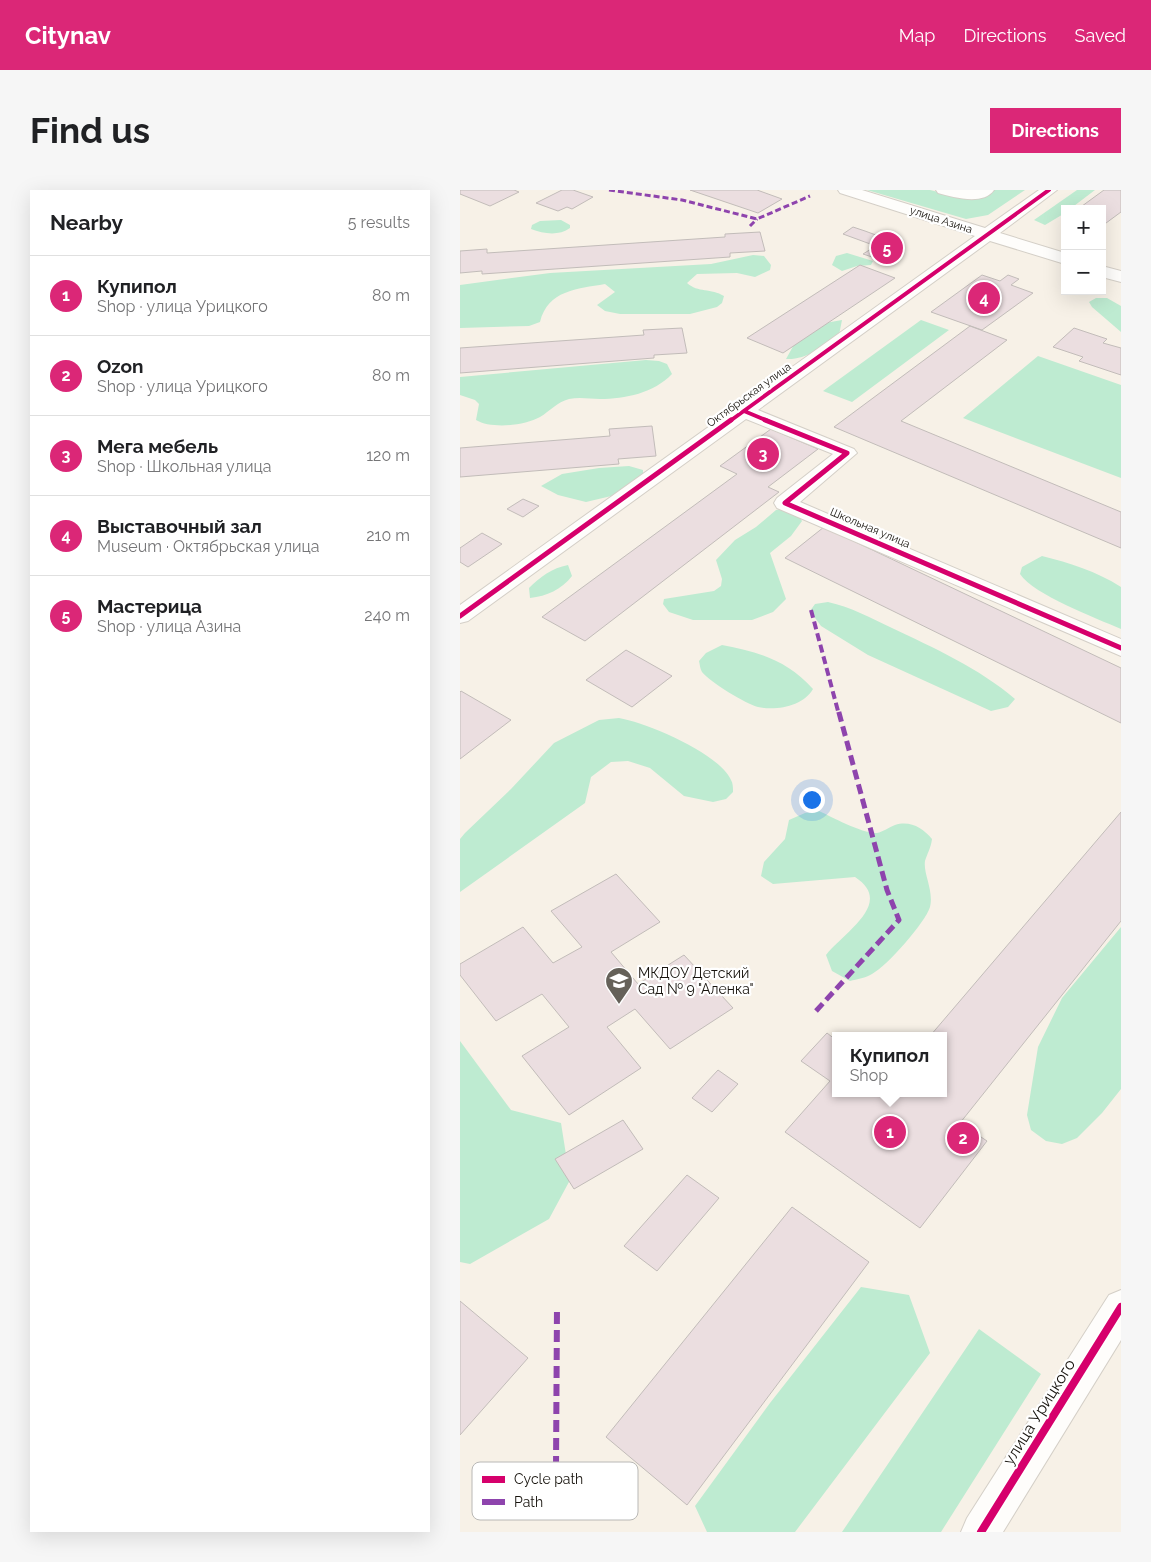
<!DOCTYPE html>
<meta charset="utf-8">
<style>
body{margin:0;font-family:Raleway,sans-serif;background:#f6f6f6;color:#202124}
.controls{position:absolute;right:15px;top:15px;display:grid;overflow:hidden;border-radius:0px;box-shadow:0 5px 20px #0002}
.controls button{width:45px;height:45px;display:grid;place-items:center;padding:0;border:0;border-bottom:1px solid #e0e0e0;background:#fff;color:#202124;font:25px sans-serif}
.you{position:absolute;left:351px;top:609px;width:18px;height:18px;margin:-12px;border:4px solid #fff;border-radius:50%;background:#1a73e8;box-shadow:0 0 0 8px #1a73e833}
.badge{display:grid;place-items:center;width:32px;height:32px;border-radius:50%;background:#db2777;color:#fff;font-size:16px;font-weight:700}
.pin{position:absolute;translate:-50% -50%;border:2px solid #fff;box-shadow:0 1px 5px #0006}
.popup{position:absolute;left:372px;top:842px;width:115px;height:65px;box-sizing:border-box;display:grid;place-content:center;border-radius:0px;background:#fff;filter:drop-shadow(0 1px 4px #0005);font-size:16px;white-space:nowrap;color:#757577}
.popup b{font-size:19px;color:#202124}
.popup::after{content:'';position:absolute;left:50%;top:100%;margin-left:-10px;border:10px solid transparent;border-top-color:#fff}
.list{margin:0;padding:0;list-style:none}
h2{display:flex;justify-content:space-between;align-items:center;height:65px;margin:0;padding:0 20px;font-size:21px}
h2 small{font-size:16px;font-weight:400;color:#757577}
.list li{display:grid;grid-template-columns:32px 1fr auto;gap:15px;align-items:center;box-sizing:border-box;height:80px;padding:0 20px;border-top:1px solid #e0e0e0}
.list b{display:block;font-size:19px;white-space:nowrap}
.list p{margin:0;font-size:16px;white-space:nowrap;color:#757577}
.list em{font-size:16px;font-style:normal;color:#757577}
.map{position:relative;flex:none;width:661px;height:1342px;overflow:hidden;border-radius:0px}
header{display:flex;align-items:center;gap:30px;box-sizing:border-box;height:70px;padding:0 25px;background:#db2777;color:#fff}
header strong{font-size:24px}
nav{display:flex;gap:28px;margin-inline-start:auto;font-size:18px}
.intro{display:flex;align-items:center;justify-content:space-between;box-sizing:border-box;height:120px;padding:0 30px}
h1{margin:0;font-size:35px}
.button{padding:12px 22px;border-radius:0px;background:#db2777;color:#fff;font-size:18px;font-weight:700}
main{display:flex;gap:30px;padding:0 30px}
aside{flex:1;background:#fff;border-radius:0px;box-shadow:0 5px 20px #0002}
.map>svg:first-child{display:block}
</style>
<header>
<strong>Citynav</strong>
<nav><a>Map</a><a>Directions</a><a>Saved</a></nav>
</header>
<div class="intro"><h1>Find us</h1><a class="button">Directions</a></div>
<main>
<aside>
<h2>Nearby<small>5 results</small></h2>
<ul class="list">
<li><span class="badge">1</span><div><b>Купипол</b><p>Shop · улица Урицкого</p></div><em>80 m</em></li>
<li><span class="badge">2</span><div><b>Ozon</b><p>Shop · улица Урицкого</p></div><em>80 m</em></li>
<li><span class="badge">3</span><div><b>Мега мебель</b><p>Shop · Школьная улица</p></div><em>120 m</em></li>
<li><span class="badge">4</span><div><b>Выставочный зал</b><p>Museum · Октябрьская улица</p></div><em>210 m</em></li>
<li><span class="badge">5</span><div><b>Мастерица</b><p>Shop · улица Азина</p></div><em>240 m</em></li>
</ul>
</aside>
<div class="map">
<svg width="661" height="1342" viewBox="0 0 661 1342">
<rect width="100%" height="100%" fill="#f7f1e7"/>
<path fill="#beebd1" d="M 407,0 L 470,0 L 506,9 L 530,0 L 565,0 L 528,25 L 506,29 Z
M 617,0 L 635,0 L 610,19 L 605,19 L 605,23 L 585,35 L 574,30 Z
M 101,30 L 110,35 L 110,38 C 99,46 84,44 71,39 L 72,35 L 80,31 Z
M 387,63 L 413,71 L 411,75 L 397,76 L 382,81 L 372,75 L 376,66 Z
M 293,65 L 304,66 L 311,75 L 310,80 L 295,87 L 277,83 L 237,84 L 227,93 C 238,103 251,98 264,106 L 262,113 L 257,117 L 230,124 L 160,124 L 145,121 L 137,115 L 155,102 L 145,94 C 117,99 88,100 80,132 L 69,136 L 0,138 L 0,95 L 90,83 L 251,74 Z
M 636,108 L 647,108 L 661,116 L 661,142 L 632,117 L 629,112 Z
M 382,130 L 379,145 C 363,157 346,170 326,169 L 336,151 L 354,135 Z
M 461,130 L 489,140 L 392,212 L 363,201 Z
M 578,166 L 661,195 L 661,288 L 503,228 Z
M 186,170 L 199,171 L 207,174 L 212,184 C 194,203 165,209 140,209 C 130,209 120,207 109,209 C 97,212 90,221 80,227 C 64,236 31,239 16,230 L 19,214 L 15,210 L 0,205 L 0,187 Z
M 169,276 L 183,280 L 183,289 L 164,303 L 126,312 L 98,305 L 81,296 L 102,284 L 139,278 Z
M 322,319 L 335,320 L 342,331 L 331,346 L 310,363 L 326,409 L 313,422 L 292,430 L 233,430 L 209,422 L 203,414 L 204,409 L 254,401 L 261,396 L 262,389 L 256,370 L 275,350 L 296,337 L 316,320 Z
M 582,366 C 610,373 636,381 661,397 L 661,439 C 636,428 574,405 560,384 L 562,377 Z
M 108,375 L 112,386 C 101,400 87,406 70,408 L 69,398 C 80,387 92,378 108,375 Z
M 368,412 C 391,417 411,428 432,438 C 474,458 519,478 555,509 L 548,517 L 531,521 L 408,465 L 361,436 L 350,421 L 355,414 Z
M 262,455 C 299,462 327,470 353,499 C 343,516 317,521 298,517 C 286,514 250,492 242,482 C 240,479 240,475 239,471 L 246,463 Z
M 159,528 C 187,533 259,563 271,590 C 273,593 273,598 273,602 L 266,609 L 253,612 L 224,606 L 190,578 L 168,571 L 151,572 L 131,587 L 125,613 L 0,702 L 0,649 L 5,643 L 51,599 L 94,553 L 139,530 Z
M 359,621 C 372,627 403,644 417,643 C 423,642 429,637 435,635 C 450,630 463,638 472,649 C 471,658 467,664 465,671 C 463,683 474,701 470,717 C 465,733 427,776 412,784 C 406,788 397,789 390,791 L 372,781 L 366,765 C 384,742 435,713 395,687 L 313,694 L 301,686 L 304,672 L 325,649 L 329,630 L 345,623 Z
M 661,737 L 661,899 L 642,923 L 617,948 L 602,954 L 586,951 L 571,940 L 567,925 L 578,857 L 602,808 Z
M 0,851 L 51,920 L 101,933 L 110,990 L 89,1029 L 10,1074 L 0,1072 Z
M 401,1097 L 449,1105 L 470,1163 L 335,1342 L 247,1342 L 235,1316 L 310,1213 Z
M 519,1139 L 581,1184 L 481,1342 L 382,1342 Z"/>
<path fill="#ebdee0" stroke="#c2bcb9" d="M 0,0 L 54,0 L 59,2 L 30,16 L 0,4 Z
M 102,0 L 113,0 L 133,7 L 112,19 L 107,17 L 98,21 L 76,13 Z
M 230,0 L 297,0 L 322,9 L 298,23 Z
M 644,0 L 661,0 L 661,22 L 642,36 L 642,19 L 618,19 Z
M 393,37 L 405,41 L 424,48 L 413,55 L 383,44 Z
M 300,42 L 305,61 L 270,63 L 270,67 L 22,84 L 22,81 L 0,83 L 0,61 L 27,59 L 27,63 L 265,47 L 265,44 Z
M 424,51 L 444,58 L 424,71 L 403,64 Z
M 400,75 L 435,88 L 323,163 L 287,148 Z
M 522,85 L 540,91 L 548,85 L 559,89 L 551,95 L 573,103 L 522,140 L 471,122 Z
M 510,136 L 547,150 L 441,231 L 661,322 L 661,358 L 374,237 Z
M 222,138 L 227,163 L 194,165 L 194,168 L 0,183 L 0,158 L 184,145 L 183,140 Z
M 614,138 L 647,149 L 643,153 L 661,158 L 661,185 L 619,171 L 623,167 L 593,157 Z
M 192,236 L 196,266 L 158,269 L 159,274 L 0,287 L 0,258 L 150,246 L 149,239 Z
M 311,239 L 358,259 L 308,297 L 319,302 L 125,451 L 82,427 L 277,284 L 260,276 Z
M 63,309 L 79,316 L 63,327 L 47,319 Z
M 364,337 L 661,478 L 661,533 L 325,368 Z
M 22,343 L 42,354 L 8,377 L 0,372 L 0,358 Z
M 166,460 L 212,486 L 172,517 L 126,490 Z
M 1,501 L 51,530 L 0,569 L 0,502 Z
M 661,622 L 661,731 L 500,933 L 527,951 L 460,1038 L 325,942 L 370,891 L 341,871 L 367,843 L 376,850 L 376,903 L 484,903 L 484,846 L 470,846 Z
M 156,684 L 200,732 L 151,762 L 178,794 L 224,765 L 273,818 L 210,859 L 175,819 L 147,837 L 181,878 L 109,925 L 62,866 L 109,837 L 82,804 L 36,831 L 0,785 L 0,774 L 63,737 L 93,773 L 122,757 L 91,721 Z
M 258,880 L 278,894 L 252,922 L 232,908 Z
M 163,930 L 183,959 L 114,999 L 95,969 Z
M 227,985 L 259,1008 L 197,1081 L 164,1056 Z
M 332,1017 L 409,1072 L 227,1315 L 146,1247 Z
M 0,1111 L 68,1168 L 0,1245 Z"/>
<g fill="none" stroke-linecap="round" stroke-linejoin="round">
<defs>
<path id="minor" d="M 378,0 L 402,0 L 525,38 L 579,0 L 597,0 L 540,43 L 605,63 L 605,74 L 530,51 L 298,220 L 394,259 L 397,263 L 340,312 L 661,449 L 661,466 L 317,318 L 314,313 L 317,308 L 373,264 L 286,229 L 8,431 L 0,433 L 0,415 L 515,46 L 380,3 Z
M 476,0 L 534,0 C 523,16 493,7 478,3 Z
M 642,76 L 661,81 L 661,92 L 642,87 Z
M 661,1100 L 661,1150 L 543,1342 L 501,1342 L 507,1328 L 649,1105 Z"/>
</defs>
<use href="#minor" stroke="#d4cfc7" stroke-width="2"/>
<use href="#minor" fill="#fefdfb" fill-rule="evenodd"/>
<path stroke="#8e44ad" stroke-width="3" stroke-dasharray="6 3" stroke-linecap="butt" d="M 149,0 L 222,10 L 297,29 L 350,6
M 290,36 L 297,29"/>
<path stroke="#8e44ad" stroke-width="4" stroke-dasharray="8 4" stroke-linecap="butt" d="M 351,420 L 378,521"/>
<path stroke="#8e44ad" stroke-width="5" stroke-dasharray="10 5" stroke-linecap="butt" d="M 356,821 L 439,730 L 427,700 L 378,519"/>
<path stroke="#8e44ad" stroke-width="6" stroke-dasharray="12 6" stroke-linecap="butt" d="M 96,1278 L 97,1116"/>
<defs>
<path id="cycleway-far2" d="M 284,221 L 308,231
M 270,231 L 589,0"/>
<path id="cycleway-far1" d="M 305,230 L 387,263 L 325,313 L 661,458
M 0,426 L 271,230"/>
<path id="cycleway" d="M 521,1342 L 661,1117"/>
</defs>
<use href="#cycleway-far2" stroke="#fff" stroke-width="5.5"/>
<use href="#cycleway-far1" stroke="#fff" stroke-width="8"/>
<use href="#cycleway" stroke="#fff" stroke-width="11"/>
<use href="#cycleway-far2" stroke="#d6006c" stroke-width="4"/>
<use href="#cycleway-far1" stroke="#d6006c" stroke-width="5"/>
<use href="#cycleway" stroke="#d6006c" stroke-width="8"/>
</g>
<defs>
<symbol id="school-pin" viewBox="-11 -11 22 30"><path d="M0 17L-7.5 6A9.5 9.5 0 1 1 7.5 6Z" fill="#656159" stroke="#fff"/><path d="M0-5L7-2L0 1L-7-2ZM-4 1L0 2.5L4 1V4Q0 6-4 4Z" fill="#fff"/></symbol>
</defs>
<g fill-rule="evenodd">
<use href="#school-pin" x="143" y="775" width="32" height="43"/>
</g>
<g text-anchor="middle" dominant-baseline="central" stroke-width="4.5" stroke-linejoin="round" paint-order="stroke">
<g font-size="11" fill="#17130d" stroke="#fff">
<text transform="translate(481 30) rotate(18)">улица Азина</text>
<text transform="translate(289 205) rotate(-36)">Октябрьская улица</text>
<text transform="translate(410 338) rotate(23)">Школьная улица</text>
</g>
<g font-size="14" fill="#17130d" stroke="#fff" text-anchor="start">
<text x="178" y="783">МКДОУ Детский<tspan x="178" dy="16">Сад № 9 "Аленка"</tspan></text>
</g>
<g font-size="16" fill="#17130d" stroke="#fff">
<text transform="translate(579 1222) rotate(-58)">улица Урицкого</text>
</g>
</g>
<rect x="12" y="1272" width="166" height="58" rx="8" fill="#fff" stroke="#b9b8b6" stroke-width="1"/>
<rect x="22" y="1286" width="23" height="7" fill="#d6006c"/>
<rect x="22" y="1309" width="23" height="6" fill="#8e44ad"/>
<g font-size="14" fill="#17130d">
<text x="54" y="1294">Cycle path</text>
<text x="54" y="1317">Path</text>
</g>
</svg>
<div class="controls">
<button>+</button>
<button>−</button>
</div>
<div class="you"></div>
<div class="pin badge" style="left:430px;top:942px">1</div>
<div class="popup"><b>Купипол</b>Shop</div>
<div class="pin badge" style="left:503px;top:948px">2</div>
<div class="pin badge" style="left:303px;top:264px">3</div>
<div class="pin badge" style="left:524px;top:108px">4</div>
<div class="pin badge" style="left:427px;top:58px">5</div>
</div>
</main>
